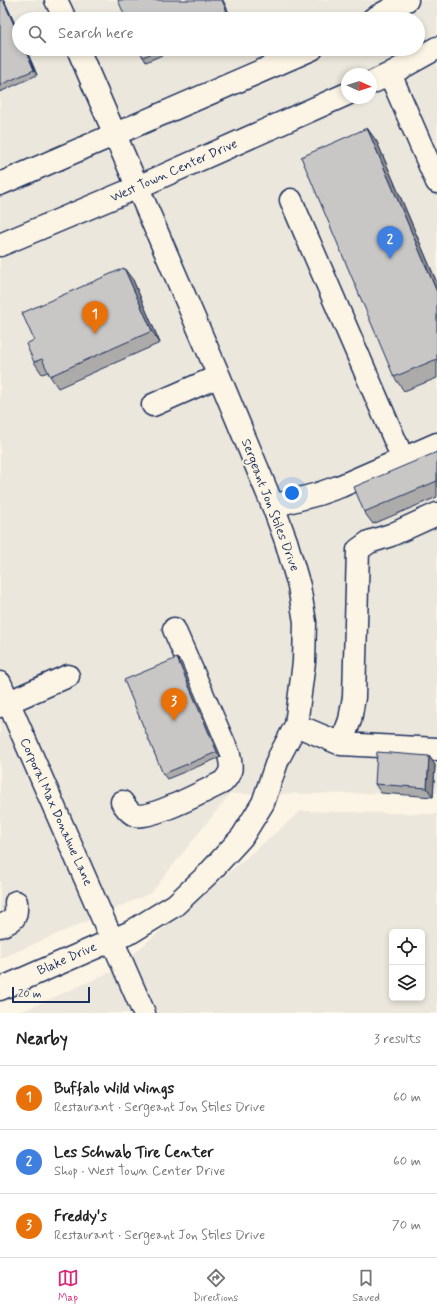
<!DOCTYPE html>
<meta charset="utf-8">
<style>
body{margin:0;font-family:Mynerve,sans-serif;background:#f2f2f2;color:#222}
.controls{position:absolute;right:12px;bottom:12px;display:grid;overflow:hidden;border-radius:6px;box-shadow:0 2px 6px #0003}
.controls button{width:36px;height:36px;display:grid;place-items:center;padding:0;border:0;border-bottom:1px solid #e0e0e0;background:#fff;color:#222;font:20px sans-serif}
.compass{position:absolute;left:341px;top:68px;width:36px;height:36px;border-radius:50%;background:#fff;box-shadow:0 2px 6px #0003;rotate:93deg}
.scale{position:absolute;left:12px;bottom:10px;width:78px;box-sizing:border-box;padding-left:4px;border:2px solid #1b2f5e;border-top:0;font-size:11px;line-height:14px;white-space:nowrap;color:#1b2f5e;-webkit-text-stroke:3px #fcf5e5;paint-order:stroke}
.you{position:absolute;left:292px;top:493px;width:14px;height:14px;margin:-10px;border:3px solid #fff;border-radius:50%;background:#1a73e8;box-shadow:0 0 0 6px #1a73e833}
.badge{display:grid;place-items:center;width:26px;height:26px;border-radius:50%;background:#db2777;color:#fff;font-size:13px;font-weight:700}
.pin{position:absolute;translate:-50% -33px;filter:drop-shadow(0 1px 2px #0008)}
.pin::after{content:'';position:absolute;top:21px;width:14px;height:12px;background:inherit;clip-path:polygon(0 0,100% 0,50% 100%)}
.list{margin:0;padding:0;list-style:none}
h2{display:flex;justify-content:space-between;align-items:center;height:52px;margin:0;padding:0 16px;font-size:17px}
h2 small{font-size:13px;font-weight:400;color:#767676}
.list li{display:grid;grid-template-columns:26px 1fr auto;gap:12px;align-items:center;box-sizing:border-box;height:64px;padding:0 16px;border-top:1px solid #e0e0e0}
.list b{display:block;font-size:15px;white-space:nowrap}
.list p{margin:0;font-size:13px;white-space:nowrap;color:#767676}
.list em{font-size:13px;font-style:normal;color:#767676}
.icon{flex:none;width:22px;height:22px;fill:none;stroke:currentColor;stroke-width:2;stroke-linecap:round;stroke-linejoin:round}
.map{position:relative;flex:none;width:437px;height:1013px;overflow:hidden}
.search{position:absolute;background:#fff;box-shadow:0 2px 6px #0003;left:12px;right:12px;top:12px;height:44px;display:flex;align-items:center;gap:10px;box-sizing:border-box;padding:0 14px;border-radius:22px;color:#767676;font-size:15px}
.sheet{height:244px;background:#fff}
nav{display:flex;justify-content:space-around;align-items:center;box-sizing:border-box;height:56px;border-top:1px solid #e0e0e0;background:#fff;font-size:11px;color:#767676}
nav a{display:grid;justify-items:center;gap:2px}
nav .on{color:#db2777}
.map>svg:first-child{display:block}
</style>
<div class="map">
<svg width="437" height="1013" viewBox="0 0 437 1013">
<rect width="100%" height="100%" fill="#fcf5e5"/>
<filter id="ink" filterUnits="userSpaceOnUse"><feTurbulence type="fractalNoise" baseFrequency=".025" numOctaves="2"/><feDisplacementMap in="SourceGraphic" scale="8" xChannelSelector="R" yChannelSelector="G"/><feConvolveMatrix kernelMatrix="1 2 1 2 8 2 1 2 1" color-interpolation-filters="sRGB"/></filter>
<g filter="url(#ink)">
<path fill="#ece7dc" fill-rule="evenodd" d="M 0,0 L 437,0 L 437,793 L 230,794 L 151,893 L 0,959 ZM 19,19 L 418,19 L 418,49 L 19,49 ZM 347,74 L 371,74 L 371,98 L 347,98 Z
M 301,811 L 437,814 L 437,1013 L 18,1013 L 113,971 ZM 392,932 L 422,932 L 422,998 L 392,998 Z"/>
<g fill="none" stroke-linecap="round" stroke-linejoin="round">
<defs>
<path id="minor" d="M 56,0 L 65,19
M 373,19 L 407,0
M 390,74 L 437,182
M 371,83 L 390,74 L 437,48
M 0,184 L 312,49
M 291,200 L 403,459
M 0,245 L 138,187 L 347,94
M 153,405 L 219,376
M 273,506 L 318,494 L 341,486 L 437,444
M 0,683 L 144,1013
M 0,706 L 68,676
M 296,725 L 341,744 L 437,749
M 341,744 L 350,720 L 354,697 L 358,550 L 369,542 L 391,535 L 437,514
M 122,802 C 125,806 129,813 135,815 C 150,820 207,790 223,782 C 232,772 232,768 229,755 L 174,629
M 0,926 C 15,920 17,918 16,902
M 0,989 L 131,932 L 175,905 L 208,874 L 242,837 L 263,803 L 278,759 L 296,725 L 304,662 L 305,622 L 299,586 L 286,541 L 273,506 L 219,376 L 78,49"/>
</defs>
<use href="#minor" stroke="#1b2f5e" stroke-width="25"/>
<use href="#minor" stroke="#fcf5e5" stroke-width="22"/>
</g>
<path fill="#acabaa" stroke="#1b2f5e" d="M 0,0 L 4,0 L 19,33 L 19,49 L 26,49 L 37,75 L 0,92 Z
M 139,49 L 176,49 L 146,62 L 143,57 Z
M 367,128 L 377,142 L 437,283 L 437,378 L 404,391 L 394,377 Z
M 133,280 L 160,343 L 58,388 L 50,376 L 48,372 L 42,374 L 34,362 L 34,340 Z
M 437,452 L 437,497 L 373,524 L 364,512 Z
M 181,662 L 221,757 L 167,779 L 163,774 Z
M 429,756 L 435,765 L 433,797 L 381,793 L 375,784 Z"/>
<path fill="#8c8b8b" stroke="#1b2f5e" d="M 3,0 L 4,0 L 19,33 L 19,36 Z
M 222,0 L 223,0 L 232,19 L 230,19 Z
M 25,49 L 26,49 L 37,75 L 34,70 Z
M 367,128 L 377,142 L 437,283 L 437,292 Z
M 124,268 L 133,280 L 160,343 L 152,331 Z
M 177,658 L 181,662 L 221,757 L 217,752 Z
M 429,756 L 435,765 L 433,797 L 427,788 Z"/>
<path fill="#c8c7c6" stroke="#1b2f5e" d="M 0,0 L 3,0 L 19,36 L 19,49 L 25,49 L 34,70 L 0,85 Z
M 118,0 L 222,0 L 230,19 L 126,19 Z
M 139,49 L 162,49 L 143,57 Z
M 367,128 L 437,292 L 437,359 L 394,377 L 301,157 Z
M 124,268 L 152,331 L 50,376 L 42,359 L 34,362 L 26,344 L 34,340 L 22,313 Z
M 437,452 L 437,481 L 364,512 L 354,487 Z
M 177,658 L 217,752 L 163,774 L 124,680 Z
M 377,752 L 429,756 L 427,788 L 375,784 Z"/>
</g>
<g text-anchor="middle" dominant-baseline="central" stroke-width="3.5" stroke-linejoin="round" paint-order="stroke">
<g font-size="13" fill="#1b2f5e" stroke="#fcf5e5">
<text transform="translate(174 171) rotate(-24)">West Town Center Drive</text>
<text transform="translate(270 505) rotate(69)">Sergeant Jon Stiles Drive</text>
<text transform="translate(56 812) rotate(66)">Corporal Max Donahue Lane</text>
<text transform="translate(67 959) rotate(-24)">Blake Drive</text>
</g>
</g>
</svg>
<div class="controls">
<button><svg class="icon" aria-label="locate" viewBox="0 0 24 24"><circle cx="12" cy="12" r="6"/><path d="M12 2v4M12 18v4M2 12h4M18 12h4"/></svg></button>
<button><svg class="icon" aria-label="layers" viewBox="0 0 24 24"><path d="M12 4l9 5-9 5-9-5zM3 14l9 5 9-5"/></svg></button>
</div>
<svg class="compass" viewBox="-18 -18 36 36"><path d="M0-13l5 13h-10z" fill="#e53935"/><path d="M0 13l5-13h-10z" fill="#767676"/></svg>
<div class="scale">20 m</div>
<div class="you"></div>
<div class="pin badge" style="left:95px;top:334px;background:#e8710a">1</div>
<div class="pin badge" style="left:390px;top:259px;background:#3f7fe0">2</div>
<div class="pin badge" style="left:174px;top:721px;background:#e8710a">3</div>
<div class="search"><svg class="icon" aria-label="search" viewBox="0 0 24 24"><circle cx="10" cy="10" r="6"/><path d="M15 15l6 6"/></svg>Search here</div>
</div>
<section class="sheet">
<h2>Nearby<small>3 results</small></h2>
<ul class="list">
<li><span class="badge" style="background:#e8710a">1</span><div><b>Buffalo Wild Wings</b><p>Restaurant · Sergeant Jon Stiles Drive</p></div><em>60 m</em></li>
<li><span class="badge" style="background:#3f7fe0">2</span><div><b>Les Schwab Tire Center</b><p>Shop · West Town Center Drive</p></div><em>60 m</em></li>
<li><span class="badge" style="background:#e8710a">3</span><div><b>Freddy's</b><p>Restaurant · Sergeant Jon Stiles Drive</p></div><em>70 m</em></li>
</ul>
</section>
<nav>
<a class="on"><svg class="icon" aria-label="map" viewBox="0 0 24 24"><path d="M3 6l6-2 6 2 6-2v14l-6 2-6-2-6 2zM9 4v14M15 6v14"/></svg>Map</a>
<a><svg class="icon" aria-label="directions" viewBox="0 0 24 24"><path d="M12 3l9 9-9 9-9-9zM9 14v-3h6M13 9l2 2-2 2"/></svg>Directions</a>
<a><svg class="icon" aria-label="saved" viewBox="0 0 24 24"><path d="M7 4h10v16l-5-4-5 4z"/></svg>Saved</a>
</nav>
